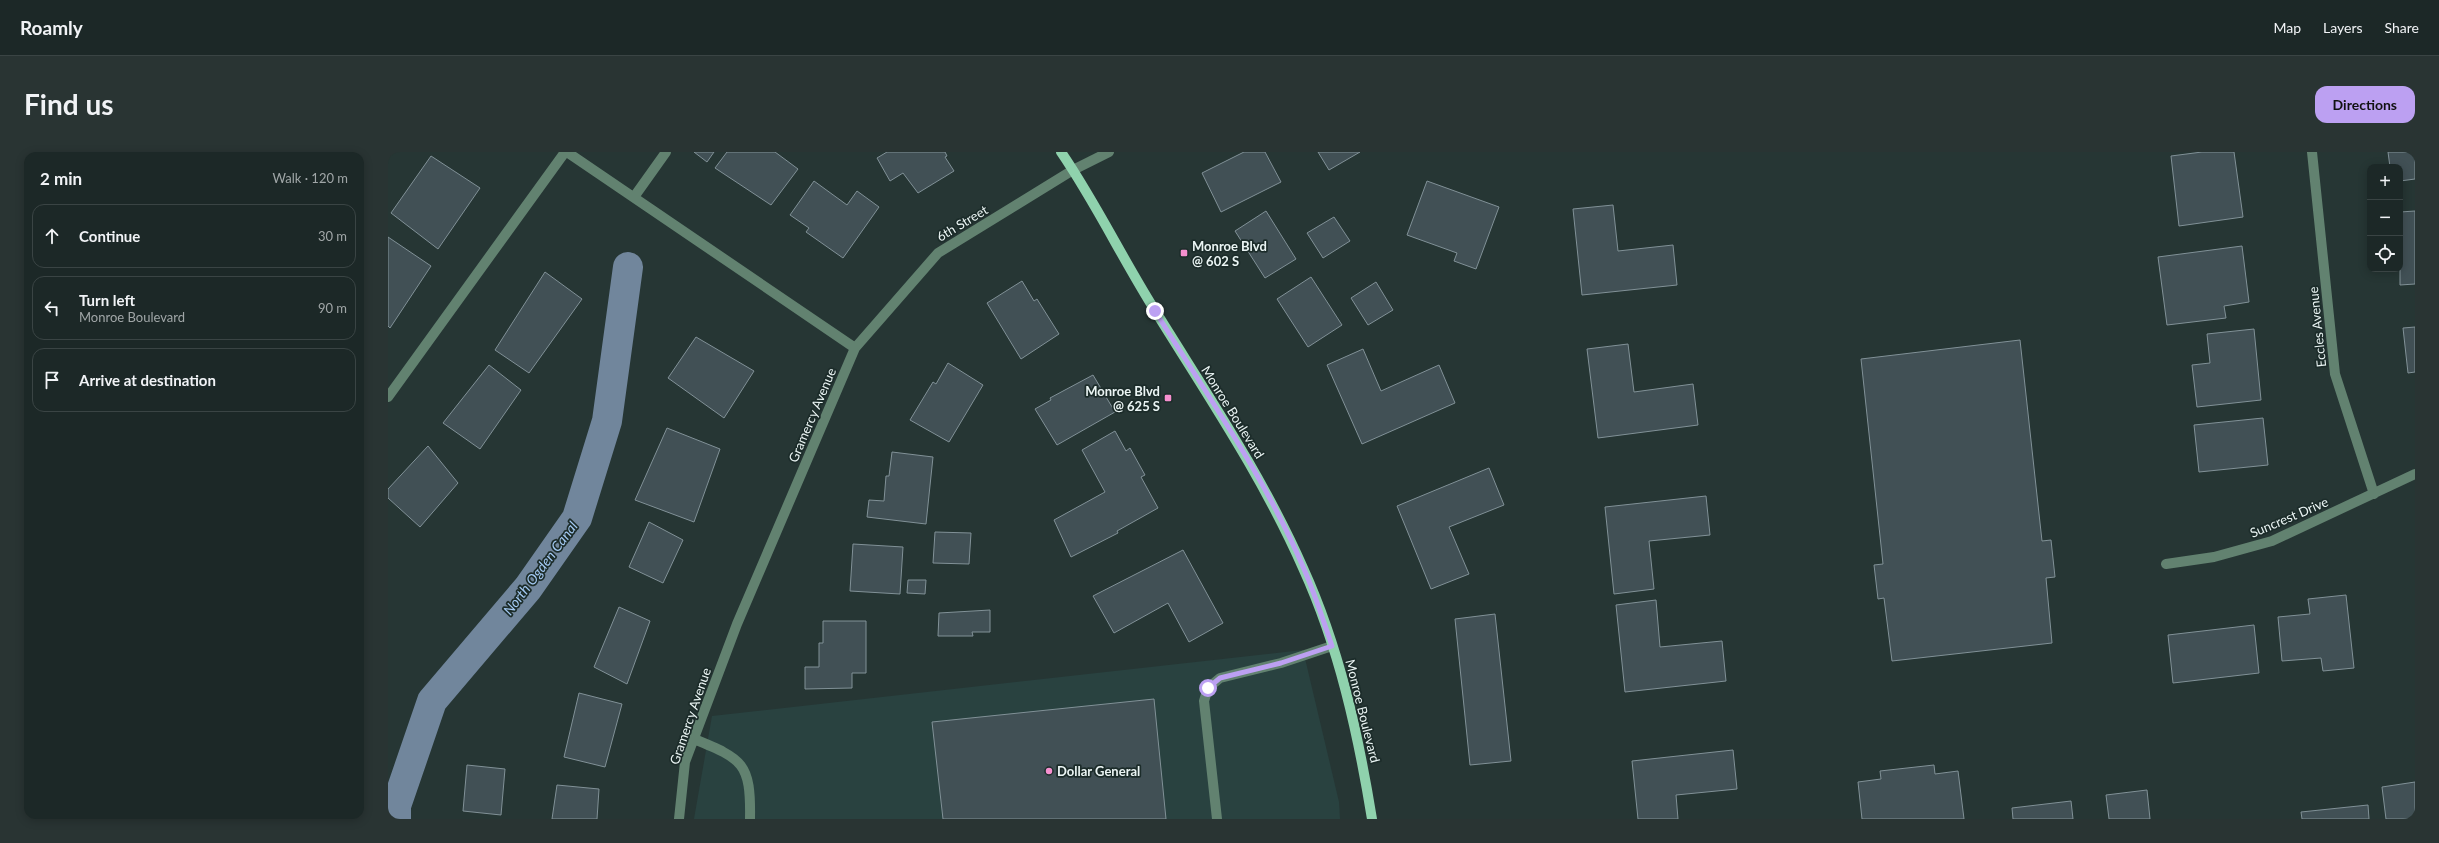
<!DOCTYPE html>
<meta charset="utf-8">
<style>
body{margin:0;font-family:Lato,sans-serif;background:#293433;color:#f1f3f6}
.controls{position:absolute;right:12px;top:12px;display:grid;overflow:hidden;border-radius:8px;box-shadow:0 2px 10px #0003}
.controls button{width:36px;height:36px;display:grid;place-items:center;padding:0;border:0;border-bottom:1px solid #3a4444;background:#1c2827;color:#f1f3f6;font:20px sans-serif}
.stop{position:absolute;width:12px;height:12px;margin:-9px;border:3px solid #bca0f2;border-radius:50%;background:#fff}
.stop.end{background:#bca0f2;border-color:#fff;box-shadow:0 1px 4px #0008}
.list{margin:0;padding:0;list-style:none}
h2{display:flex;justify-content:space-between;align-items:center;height:52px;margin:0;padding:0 16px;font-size:17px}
h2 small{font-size:13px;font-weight:400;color:#a0a6a7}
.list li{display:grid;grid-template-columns:26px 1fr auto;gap:12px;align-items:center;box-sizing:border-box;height:64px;margin:0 8px 8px;padding:0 8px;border:1px solid #3a4444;border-radius:12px}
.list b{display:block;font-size:15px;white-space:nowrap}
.list p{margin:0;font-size:13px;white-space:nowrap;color:#a0a6a7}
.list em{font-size:13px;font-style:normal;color:#a0a6a7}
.icon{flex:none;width:22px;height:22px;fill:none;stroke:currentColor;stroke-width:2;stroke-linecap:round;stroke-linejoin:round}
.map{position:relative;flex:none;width:2027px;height:667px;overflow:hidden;border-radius:12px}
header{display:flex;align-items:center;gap:24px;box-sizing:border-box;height:56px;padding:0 20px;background:#1c2827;border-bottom:1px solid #3a4444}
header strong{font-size:19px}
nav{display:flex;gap:22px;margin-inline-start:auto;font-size:14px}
.intro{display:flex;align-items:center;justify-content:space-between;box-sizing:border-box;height:96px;padding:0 24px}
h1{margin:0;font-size:28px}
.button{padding:10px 18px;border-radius:12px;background:#bca0f2;color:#111;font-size:14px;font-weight:700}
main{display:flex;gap:24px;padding:0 24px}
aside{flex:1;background:#1c2827;border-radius:12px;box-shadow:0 2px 10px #0003}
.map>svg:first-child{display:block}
</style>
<header>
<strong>Roamly</strong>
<nav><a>Map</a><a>Layers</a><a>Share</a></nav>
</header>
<div class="intro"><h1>Find us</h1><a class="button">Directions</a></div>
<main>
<aside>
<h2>2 min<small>Walk · 120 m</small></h2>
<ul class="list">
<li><svg class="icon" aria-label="ahead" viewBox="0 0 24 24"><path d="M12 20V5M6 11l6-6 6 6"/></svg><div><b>Continue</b></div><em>30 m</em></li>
<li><svg class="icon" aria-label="left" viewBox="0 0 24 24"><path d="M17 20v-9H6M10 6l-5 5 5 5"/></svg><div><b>Turn left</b><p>Monroe Boulevard</p></div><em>90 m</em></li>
<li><svg class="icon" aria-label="arrive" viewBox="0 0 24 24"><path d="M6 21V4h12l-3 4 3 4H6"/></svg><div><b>Arrive at destination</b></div></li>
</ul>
</aside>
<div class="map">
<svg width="2027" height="667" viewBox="0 0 2027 667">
<rect width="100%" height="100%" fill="#263634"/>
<path fill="#294240" d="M 915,498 L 951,650 L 952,667 L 306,667 L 324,564 Z"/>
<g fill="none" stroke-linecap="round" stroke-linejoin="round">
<path stroke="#71869c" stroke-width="30" d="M 8,667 L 8,654 L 44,549 L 140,436 L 189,366 L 219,269 L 240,115"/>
</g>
<path fill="#415055" stroke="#819197" d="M 306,0 L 326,0 L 319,10 Z
M 339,0 L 387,0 L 410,17 L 383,53 L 327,16 Z
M 499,0 L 557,0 L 559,4 L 557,5 L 566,19 L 530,41 L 515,21 L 502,29 L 489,6 Z
M 856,0 L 877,0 L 893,30 L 833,60 L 814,21 Z
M 930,0 L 972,0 L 941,18 Z
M 1814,0 L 1846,0 L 1855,65 L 1791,74 L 1783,4 Z
M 2000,0 L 2027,0 L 2027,27 L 2012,29 L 2012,15 L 2002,15 Z
M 43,4 L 92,36 L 50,97 L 3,61 Z
M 426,29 L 459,53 L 469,39 L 491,55 L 455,106 L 418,80 L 421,76 L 402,63 Z
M 1039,29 L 1111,55 L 1088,117 L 1066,109 L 1069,101 L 1019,83 Z
M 1225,53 L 1230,99 L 1285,93 L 1289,133 L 1194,143 L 1185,57 Z
M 878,59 L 908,107 L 877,126 L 847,79 Z
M 2027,59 L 2027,132 L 2012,133 L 2012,60 Z
M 946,65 L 962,89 L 935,106 L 919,81 Z
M 0,85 L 43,114 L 2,176 L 0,174 Z
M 1854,94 L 1861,150 L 1836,154 L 1838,166 L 1779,173 L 1770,105 Z
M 157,120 L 194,147 L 141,221 L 107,198 Z
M 923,125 L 954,173 L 920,195 L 889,147 Z
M 634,129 L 646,149 L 649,147 L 671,182 L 633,207 L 599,151 Z
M 988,130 L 1005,158 L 980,173 L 963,146 Z
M 2027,175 L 2027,220 L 2020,221 L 2015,176 Z
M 1866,177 L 1873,248 L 1809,255 L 1804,213 L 1822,211 L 1819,182 Z
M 308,185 L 366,219 L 336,266 L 280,226 Z
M 1632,188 L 1654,389 L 1663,388 L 1667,425 L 1658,426 L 1664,491 L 1504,509 L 1496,446 L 1490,447 L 1486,413 L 1495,412 L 1473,207 Z
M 1240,192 L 1246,240 L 1305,232 L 1310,273 L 1210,286 L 1199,197 Z
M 975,197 L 993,239 L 1051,213 L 1067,251 L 974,292 L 939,213 Z
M 560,211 L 595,233 L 561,290 L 522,268 L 545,230 L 548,232 Z
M 101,213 L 133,238 L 92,297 L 55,271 Z
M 705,223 L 727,260 L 669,293 L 647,257 L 663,248 L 662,246 Z
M 1875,266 L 1880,313 L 1811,320 L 1806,273 Z
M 279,276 L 332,297 L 306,370 L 247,348 Z
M 727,279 L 738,299 L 742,296 L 757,323 L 753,325 L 770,356 L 729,379 L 730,381 L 683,405 L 666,368 L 717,340 L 694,298 Z
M 40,294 L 70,331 L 32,375 L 0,346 L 0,337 Z
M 504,300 L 545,305 L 538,372 L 479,365 L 481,348 L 496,349 L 498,324 L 501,324 Z
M 1101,316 L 1116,353 L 1061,375 L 1081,422 L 1043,437 L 1009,354 Z
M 1318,344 L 1322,383 L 1261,389 L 1266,437 L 1226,442 L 1217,355 Z
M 261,370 L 295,388 L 275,431 L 241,415 Z
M 547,380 L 583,381 L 581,412 L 545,411 Z
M 465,392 L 515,395 L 512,442 L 462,439 Z
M 795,398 L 835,471 L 801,490 L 780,451 L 726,481 L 705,444 Z
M 520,428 L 538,428 L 537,442 L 519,441 Z
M 1958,443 L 1966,516 L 1935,519 L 1933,506 L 1894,509 L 1890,465 L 1922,462 L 1920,447 Z
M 1268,448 L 1272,495 L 1334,489 L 1338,529 L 1237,540 L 1228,453 Z
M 231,455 L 262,469 L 239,532 L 206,515 Z
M 602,458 L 602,480 L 584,480 L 585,484 L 550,484 L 551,461 Z
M 1107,462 L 1123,609 L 1082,613 L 1067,467 Z
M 435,469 L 478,469 L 478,521 L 464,521 L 464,536 L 417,537 L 417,515 L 431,515 L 431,491 L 435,491 Z
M 1866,473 L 1871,521 L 1785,531 L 1780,483 Z
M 191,541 L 234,552 L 217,615 L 176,605 Z
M 766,547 L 778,667 L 555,667 L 544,570 Z
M 1345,598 L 1349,637 L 1288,643 L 1290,667 L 1250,667 L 1244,609 Z
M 79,613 L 117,617 L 113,663 L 75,659 Z
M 1546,613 L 1547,622 L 1570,619 L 1576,667 L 1474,667 L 1470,630 L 1493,627 L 1492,619 Z
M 2027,630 L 2027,667 L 1998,667 L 1994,635 Z
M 169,633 L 211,637 L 209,667 L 164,667 Z
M 1759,638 L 1762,667 L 1721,667 L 1718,643 Z
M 1683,649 L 1685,667 L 1625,667 L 1624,656 Z
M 1980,653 L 1981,667 L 1914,667 L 1913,660 Z"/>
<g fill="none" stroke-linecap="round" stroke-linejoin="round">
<path stroke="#628270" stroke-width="10" d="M 179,0 L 467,196
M 1924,0 L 1947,222 L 1986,342
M 246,45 L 278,0
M 0,245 L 177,0
M 1778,412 L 1826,405 L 1884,389 L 2027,322
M 306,587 C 355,607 363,611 362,667
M 291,667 L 297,610 L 349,472 L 467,196 L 550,101 L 685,18 L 721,0
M 829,667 L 816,549 L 820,536 L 832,526 L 893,511 L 944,494"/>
<path stroke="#8fd2ad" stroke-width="10" d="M 673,0 C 708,51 735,108 768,160 C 820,244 875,325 915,416 C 951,495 970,581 984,667"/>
</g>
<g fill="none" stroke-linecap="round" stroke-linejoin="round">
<path stroke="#bca0f2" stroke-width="5" d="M 767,159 C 819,243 877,325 916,417 C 927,442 935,468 944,494 L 893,511 L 832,526 L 820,536"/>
</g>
<g fill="#f690cf" stroke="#1c2c2a" stroke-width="1.5">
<rect x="792" y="97" width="8" height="8" rx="2"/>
<rect x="776" y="242" width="8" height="8" rx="2"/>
<circle cx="661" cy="619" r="4"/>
</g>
<g text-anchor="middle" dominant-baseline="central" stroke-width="3.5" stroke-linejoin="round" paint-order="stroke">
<g font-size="13" fill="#ebf5f4" stroke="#1c2c2a">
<text transform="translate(574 71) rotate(-31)">6th Street</text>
<text transform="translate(1929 175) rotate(-96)">Eccles Avenue</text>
<text transform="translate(845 260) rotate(58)">Monroe Boulevard</text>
<text transform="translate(424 263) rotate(-67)">Gramercy Avenue</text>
<text transform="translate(1901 365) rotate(-23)">Suncrest Drive</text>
<text transform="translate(975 559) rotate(76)">Monroe Boulevard</text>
<text transform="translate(302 564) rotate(-71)">Gramercy Avenue</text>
</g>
<g font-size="13" font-weight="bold" fill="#ebf5f4" stroke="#1c2c2a" text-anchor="start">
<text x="804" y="94">Monroe Blvd<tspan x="804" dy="15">@ 602 S</tspan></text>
<text x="772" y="239" text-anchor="end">Monroe Blvd<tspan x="772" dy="15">@ 625 S</tspan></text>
<text x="669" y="619">Dollar General</text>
</g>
<g font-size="14" font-style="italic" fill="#a4caf4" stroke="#1c2c2a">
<text transform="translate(152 416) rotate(-53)">North Ogden Canal</text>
</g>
</g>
</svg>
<div class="controls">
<button>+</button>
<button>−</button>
<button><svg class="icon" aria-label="locate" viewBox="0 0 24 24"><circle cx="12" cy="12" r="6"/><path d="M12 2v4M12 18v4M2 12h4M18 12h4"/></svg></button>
</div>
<div class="stop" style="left:820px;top:536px"></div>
<div class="stop end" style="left:767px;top:159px"></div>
</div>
</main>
